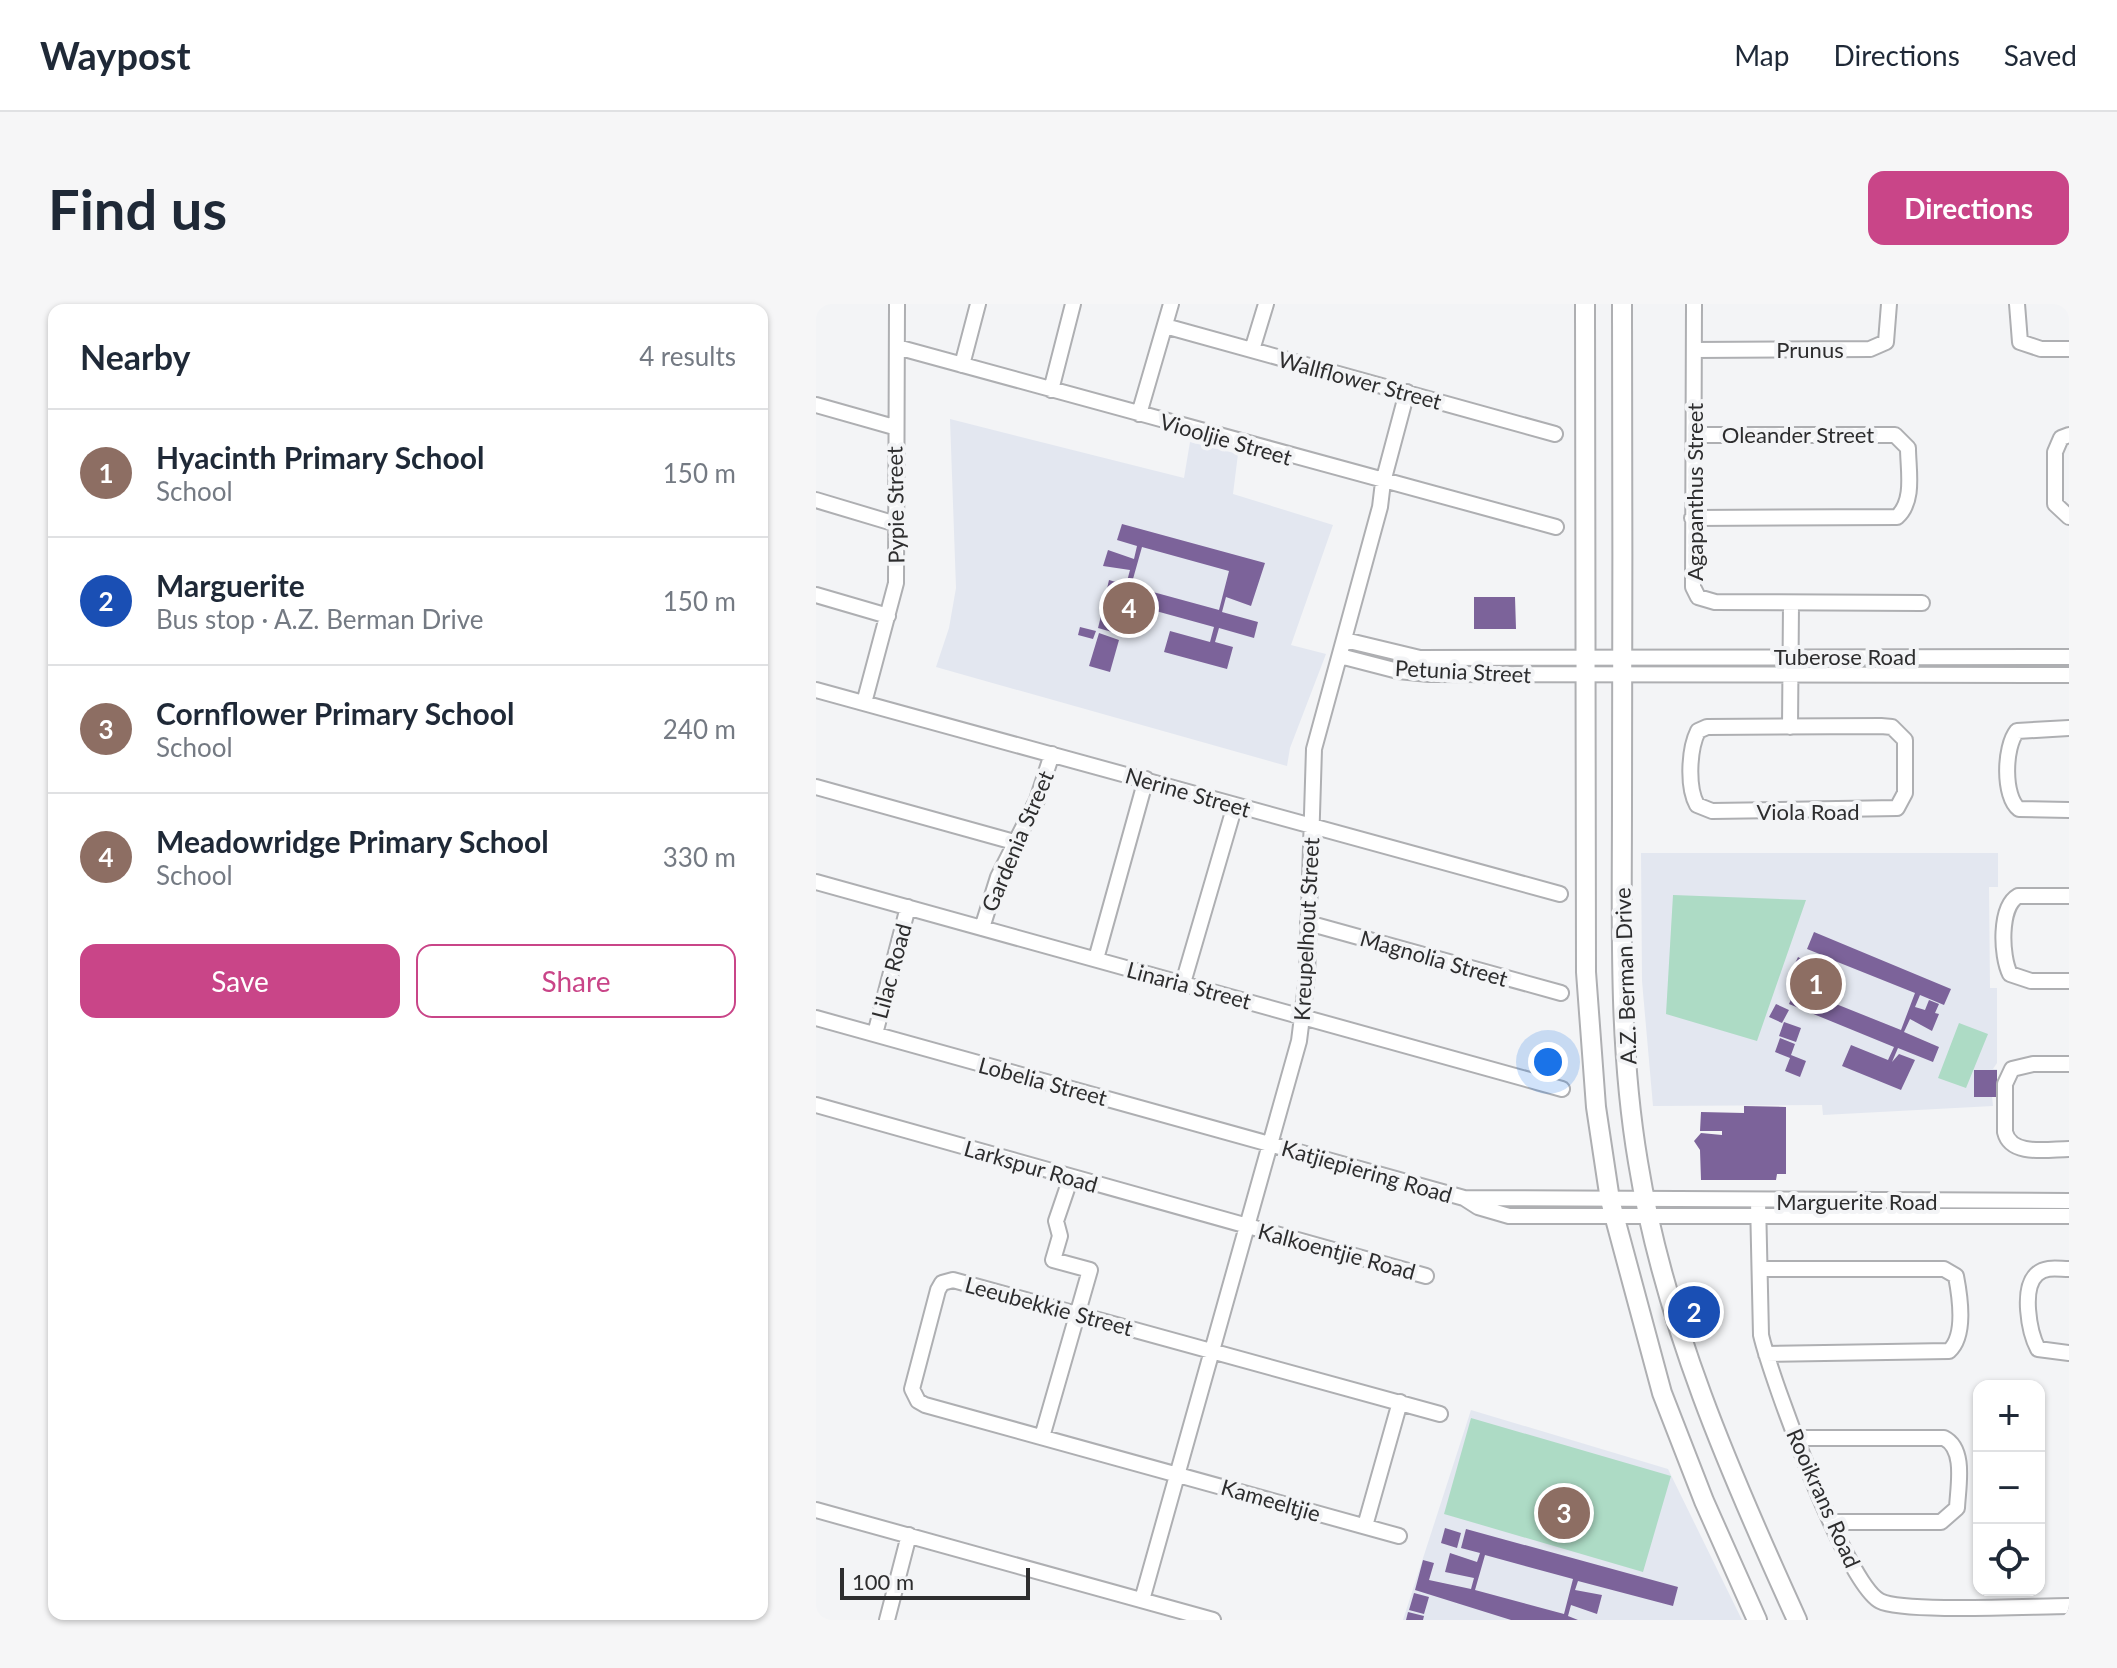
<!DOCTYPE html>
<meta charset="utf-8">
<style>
body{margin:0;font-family:Lato,sans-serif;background:#f6f6f7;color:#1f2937}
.controls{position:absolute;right:24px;bottom:24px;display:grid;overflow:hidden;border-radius:16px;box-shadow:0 2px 6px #0004}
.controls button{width:72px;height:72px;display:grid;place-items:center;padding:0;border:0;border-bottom:2px solid #e0e1e3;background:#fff;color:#1f2937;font:40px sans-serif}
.scale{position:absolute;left:24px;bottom:20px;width:190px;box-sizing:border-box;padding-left:8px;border:4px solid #2d2d2e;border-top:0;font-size:22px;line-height:28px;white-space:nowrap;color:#2d2d2e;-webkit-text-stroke:6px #f3f4f6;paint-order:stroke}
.you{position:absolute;left:732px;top:758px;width:28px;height:28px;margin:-20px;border:6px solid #fff;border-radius:50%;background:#1a73e8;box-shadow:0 0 0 12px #1a73e833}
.badge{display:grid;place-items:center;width:52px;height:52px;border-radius:50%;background:#c94588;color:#fff;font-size:26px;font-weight:700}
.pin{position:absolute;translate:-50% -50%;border:4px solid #fff;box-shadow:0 2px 8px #0006}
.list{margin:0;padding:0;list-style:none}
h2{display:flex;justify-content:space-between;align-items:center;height:104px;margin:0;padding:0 32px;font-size:34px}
h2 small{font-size:26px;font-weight:400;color:#747a83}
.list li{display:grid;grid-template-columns:52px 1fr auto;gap:24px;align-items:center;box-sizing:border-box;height:128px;padding:0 32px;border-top:2px solid #e0e1e3}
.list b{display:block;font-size:30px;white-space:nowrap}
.list p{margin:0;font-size:26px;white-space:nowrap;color:#747a83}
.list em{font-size:26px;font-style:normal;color:#747a83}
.actions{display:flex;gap:16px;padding:24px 32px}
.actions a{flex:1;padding:18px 0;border:2px solid #c94588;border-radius:16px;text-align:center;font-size:28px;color:#c94588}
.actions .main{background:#c94588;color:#fff}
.icon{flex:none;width:44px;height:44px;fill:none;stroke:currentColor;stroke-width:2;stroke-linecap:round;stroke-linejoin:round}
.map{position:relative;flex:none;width:1253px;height:1316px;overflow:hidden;border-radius:16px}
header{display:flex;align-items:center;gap:48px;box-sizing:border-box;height:112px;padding:0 40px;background:#fff;border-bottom:2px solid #e0e1e3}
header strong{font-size:38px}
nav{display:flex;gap:44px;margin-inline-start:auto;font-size:28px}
.intro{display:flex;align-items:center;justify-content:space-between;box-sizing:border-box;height:192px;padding:0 48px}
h1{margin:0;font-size:56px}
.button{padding:20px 36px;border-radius:16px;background:#c94588;color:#fff;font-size:28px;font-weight:700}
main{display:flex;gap:48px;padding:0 48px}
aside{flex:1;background:#fff;border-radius:16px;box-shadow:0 2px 6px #0004}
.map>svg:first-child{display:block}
</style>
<header>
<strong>Waypost</strong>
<nav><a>Map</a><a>Directions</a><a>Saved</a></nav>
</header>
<div class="intro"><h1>Find us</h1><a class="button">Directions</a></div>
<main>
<aside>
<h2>Nearby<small>4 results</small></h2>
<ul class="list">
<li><span class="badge" style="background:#8d6e63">1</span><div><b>Hyacinth Primary School</b><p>School</p></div><em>150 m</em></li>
<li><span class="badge" style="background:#1a4fb4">2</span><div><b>Marguerite</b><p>Bus stop · A.Z. Berman Drive</p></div><em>150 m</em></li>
<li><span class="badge" style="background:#8d6e63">3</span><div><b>Cornflower Primary School</b><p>School</p></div><em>240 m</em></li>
<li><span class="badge" style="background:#8d6e63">4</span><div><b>Meadowridge Primary School</b><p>School</p></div><em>330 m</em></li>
</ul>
<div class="actions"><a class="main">Save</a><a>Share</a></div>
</aside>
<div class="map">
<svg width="1253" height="1316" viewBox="0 0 1253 1316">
<rect width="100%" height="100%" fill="#f3f4f6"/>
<path fill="#e3e7f0" d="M 134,115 L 368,174 L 374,138 L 422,150 L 417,190 L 517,221 L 475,341 L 510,350 L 474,444 L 471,462 L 120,363 L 133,324 L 140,284 Z
M 825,549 L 1182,549 L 1182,583 L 1173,583 L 1174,684 L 1181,684 L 1181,759 L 1177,765 L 1181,765 L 1181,792 L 1176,792 L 1177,802 L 1007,811 L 1006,801 L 837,802 L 826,677 Z
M 655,1106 L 852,1165 L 926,1316 L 587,1316 Z"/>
<path fill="#addbc5" d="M 857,591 L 990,596 L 941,737 L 850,710 Z
M 1143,719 L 1172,730 L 1150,784 L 1122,774 Z
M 655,1114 L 855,1172 L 827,1268 L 628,1210 Z"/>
<path fill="#7c639a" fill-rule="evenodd" d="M 306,220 L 449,259 L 435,302 L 410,293 L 406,308 L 442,318 L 438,334 L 403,324 L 399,338 L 417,343 L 411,365 L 348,348 L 354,327 L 394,338 L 398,323 L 289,293 L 293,276 L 310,281 L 314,266 L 287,262 L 292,246 L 318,255 L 321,242 L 301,236 ZM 326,243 L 413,267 L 403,306 L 315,282 Z
M 658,293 L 699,293 L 700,325 L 658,325 Z
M 286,308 L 300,312 L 296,328 L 282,324 Z
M 302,313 L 316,317 L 312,333 L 298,329 Z
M 264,323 L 280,327 L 277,335 L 262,331 Z
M 283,329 L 303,336 L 294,368 L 273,362 Z
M 998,628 L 1135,685 L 1128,701 L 1104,691 L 1099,703 L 1109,706 L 1113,696 L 1123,700 L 1119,709 L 1123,710 L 1116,727 L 1094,715 L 1088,728 L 1123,743 L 1117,758 L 1082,744 L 1076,758 L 1083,750 L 1099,756 L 1085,786 L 1026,762 L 1035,741 L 1072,756 L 1078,743 L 973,700 L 980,684 L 996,690 L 1002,677 L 975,668 L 982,653 L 1006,666 L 1011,653 L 991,645 ZM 1014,655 L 1099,689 L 1085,726 L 1000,692 L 1005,681 L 1015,685 L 1021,669 L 1010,665 Z
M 960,700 L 973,706 L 966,719 L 953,713 Z
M 968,718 L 985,724 L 980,738 L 963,732 Z
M 964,734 L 979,740 L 975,751 L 990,757 L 984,773 L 969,767 L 974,754 L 959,748 Z
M 1158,766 L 1181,766 L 1181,793 L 1158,793 Z
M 928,802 L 970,803 L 970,870 L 961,870 L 960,876 L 885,876 L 884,846 L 878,837 L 885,829 L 906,831 L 906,827 L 884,827 L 885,808 L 928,809 Z
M 629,1224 L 645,1229 L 641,1244 L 625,1239 Z
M 650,1225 L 862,1283 L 857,1302 L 762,1277 L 759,1286 L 786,1291 L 781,1310 L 755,1301 L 752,1312 L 762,1316 L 695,1316 L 599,1286 L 607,1256 L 618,1259 L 613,1276 L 655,1285 L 658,1274 L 629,1268 L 634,1249 L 661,1258 L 664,1249 L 645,1244 ZM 669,1251 L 757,1275 L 748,1310 L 659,1286 Z
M 598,1289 L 613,1293 L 608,1310 L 593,1306 Z
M 592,1308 L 608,1312 L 607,1316 L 590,1316 Z"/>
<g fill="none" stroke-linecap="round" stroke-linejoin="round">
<defs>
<path id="street" d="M 878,0 L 877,283 L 882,293 L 899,298 L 1106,299
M 1201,0 L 1204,38 L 1225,45 L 1253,45
M 349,22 L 739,130
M 81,43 L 740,223
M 436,46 L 450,0
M 878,46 L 1054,45 L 1070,38 L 1073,0
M 146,61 L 162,0
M 235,86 L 257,0
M 0,101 L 78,123
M 323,110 L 355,0
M 1253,131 L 1245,134 L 1239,148 L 1239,200 L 1253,213
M 0,196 L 80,220
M 876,214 L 1081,213 C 1099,197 1092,166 1092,144 L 1079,131 L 878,131
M 0,291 L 72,312
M 529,336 L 604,354 L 1253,353
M 524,352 L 582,367 L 613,370 L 1253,371
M 0,386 L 744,590
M 48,399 L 80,279 L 81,0
M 1065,422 L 1076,423 L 1089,436 L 1089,489 L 1081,504 L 896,507 L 881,501 C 871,483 873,445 882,427 L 891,423 Z
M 974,423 L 975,300
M 1253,424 L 1201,427 C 1188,443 1187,493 1203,505 L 1253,506
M 0,483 L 198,538
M 0,578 L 746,785
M 1253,592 L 1202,592 C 1183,603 1185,652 1194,670 L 1215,677 L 1253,677
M 492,619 L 745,689
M 166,624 L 182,573 L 221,496 L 236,450
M 280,655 L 330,475
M 367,679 L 419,501
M 0,714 L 648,894 L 662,903 L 693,912 L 1253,912
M 59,730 L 92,603
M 1253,760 L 1217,760 L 1196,765 L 1189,780 L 1189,828 C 1195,853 1233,845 1253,845
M 0,801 L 610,972
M 648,894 L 1253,897
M 942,897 L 945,1031 C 955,1074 1030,1280 1064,1297 C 1087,1309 1218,1302 1253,1302
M 946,965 L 1128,965 L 1140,972 C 1144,993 1150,1032 1133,1047 L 950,1050
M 1253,965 C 1242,965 1230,962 1221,970 C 1205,984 1213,1028 1222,1045 L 1253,1049
M 226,1133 L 274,966 L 237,956 L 244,932 L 240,917 L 255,873
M 980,1134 L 1128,1134 C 1150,1145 1142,1182 1141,1204 L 1125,1218 L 1016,1218
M 0,1206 L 397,1316
M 549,1222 L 584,1098
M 583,1232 L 109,1101 L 102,1097 L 96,1085 L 122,986 L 126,979 L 137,976 L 624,1110
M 326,1296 L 483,737 L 491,673 L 498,445 L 564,203 L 567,178 L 591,88
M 71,1316 L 93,1231"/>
<path id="secondary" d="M 769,0 L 770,668 L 780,803 L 794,896 L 846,1089 L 888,1197 L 941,1316
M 806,0 C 807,167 806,333 806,500 C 806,619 802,740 822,858 C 848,1018 914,1169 981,1316"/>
</defs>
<use href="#street" stroke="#aeafb2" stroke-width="18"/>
<use href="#secondary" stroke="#aeafb2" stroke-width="22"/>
<use href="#street" stroke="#fff" stroke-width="14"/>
<use href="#secondary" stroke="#fff" stroke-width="18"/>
</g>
<g text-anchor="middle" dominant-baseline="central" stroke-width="8" stroke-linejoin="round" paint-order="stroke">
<g font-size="22" fill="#2d2d2e" stroke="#f3f4f6">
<text x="994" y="45">Prunus</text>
<text transform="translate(544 76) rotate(15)">Wallflower Street</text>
<text x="982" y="130">Oleander Street</text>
<text transform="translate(410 135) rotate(16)">Viooljie Street</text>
<text transform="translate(878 188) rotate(-90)">Agapanthus Street</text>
<text transform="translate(79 201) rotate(-91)">Pypie Street</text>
<text x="1029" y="352">Tuberose Road</text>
<text transform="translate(647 367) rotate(3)">Petunia Street</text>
<text transform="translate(372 488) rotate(16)">Nerine Street</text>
<text x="992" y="507">Viola Road</text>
<text transform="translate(201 537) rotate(-67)">Gardenia Street</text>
<text transform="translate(490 625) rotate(-87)">Kreupelhout Street</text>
<text transform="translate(618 654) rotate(16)">Magnolia Street</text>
<text transform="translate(75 667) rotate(-75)">Lilac Road</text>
<text transform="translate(809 672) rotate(-92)">A.Z. Berman Drive</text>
<text transform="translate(373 681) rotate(15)">Linaria Street</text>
<text transform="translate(227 777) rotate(15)">Lobelia Street</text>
<text transform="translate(215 862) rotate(16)">Larkspur Road</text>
<text transform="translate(551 867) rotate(16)">Katjiepiering Road</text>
<text x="1041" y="897">Marguerite Road</text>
<text transform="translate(521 947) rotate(15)">Kalkoentjie Road</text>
<text transform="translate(233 1002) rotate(15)">Leeubekkie Street</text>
<text transform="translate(1008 1194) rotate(66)">Rooikrans Road</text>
<text transform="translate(455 1196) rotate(16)">Kameeltjie</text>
</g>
</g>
</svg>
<div class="controls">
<button>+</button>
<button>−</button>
<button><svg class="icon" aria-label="locate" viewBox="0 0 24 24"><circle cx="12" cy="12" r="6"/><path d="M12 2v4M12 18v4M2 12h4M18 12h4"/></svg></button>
</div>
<div class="scale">100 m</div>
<div class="you"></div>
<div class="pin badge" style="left:1000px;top:680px;background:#8d6e63">1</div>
<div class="pin badge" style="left:878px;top:1008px;background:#1a4fb4">2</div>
<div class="pin badge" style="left:748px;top:1209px;background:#8d6e63">3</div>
<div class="pin badge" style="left:313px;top:304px;background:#8d6e63">4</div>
</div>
</main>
